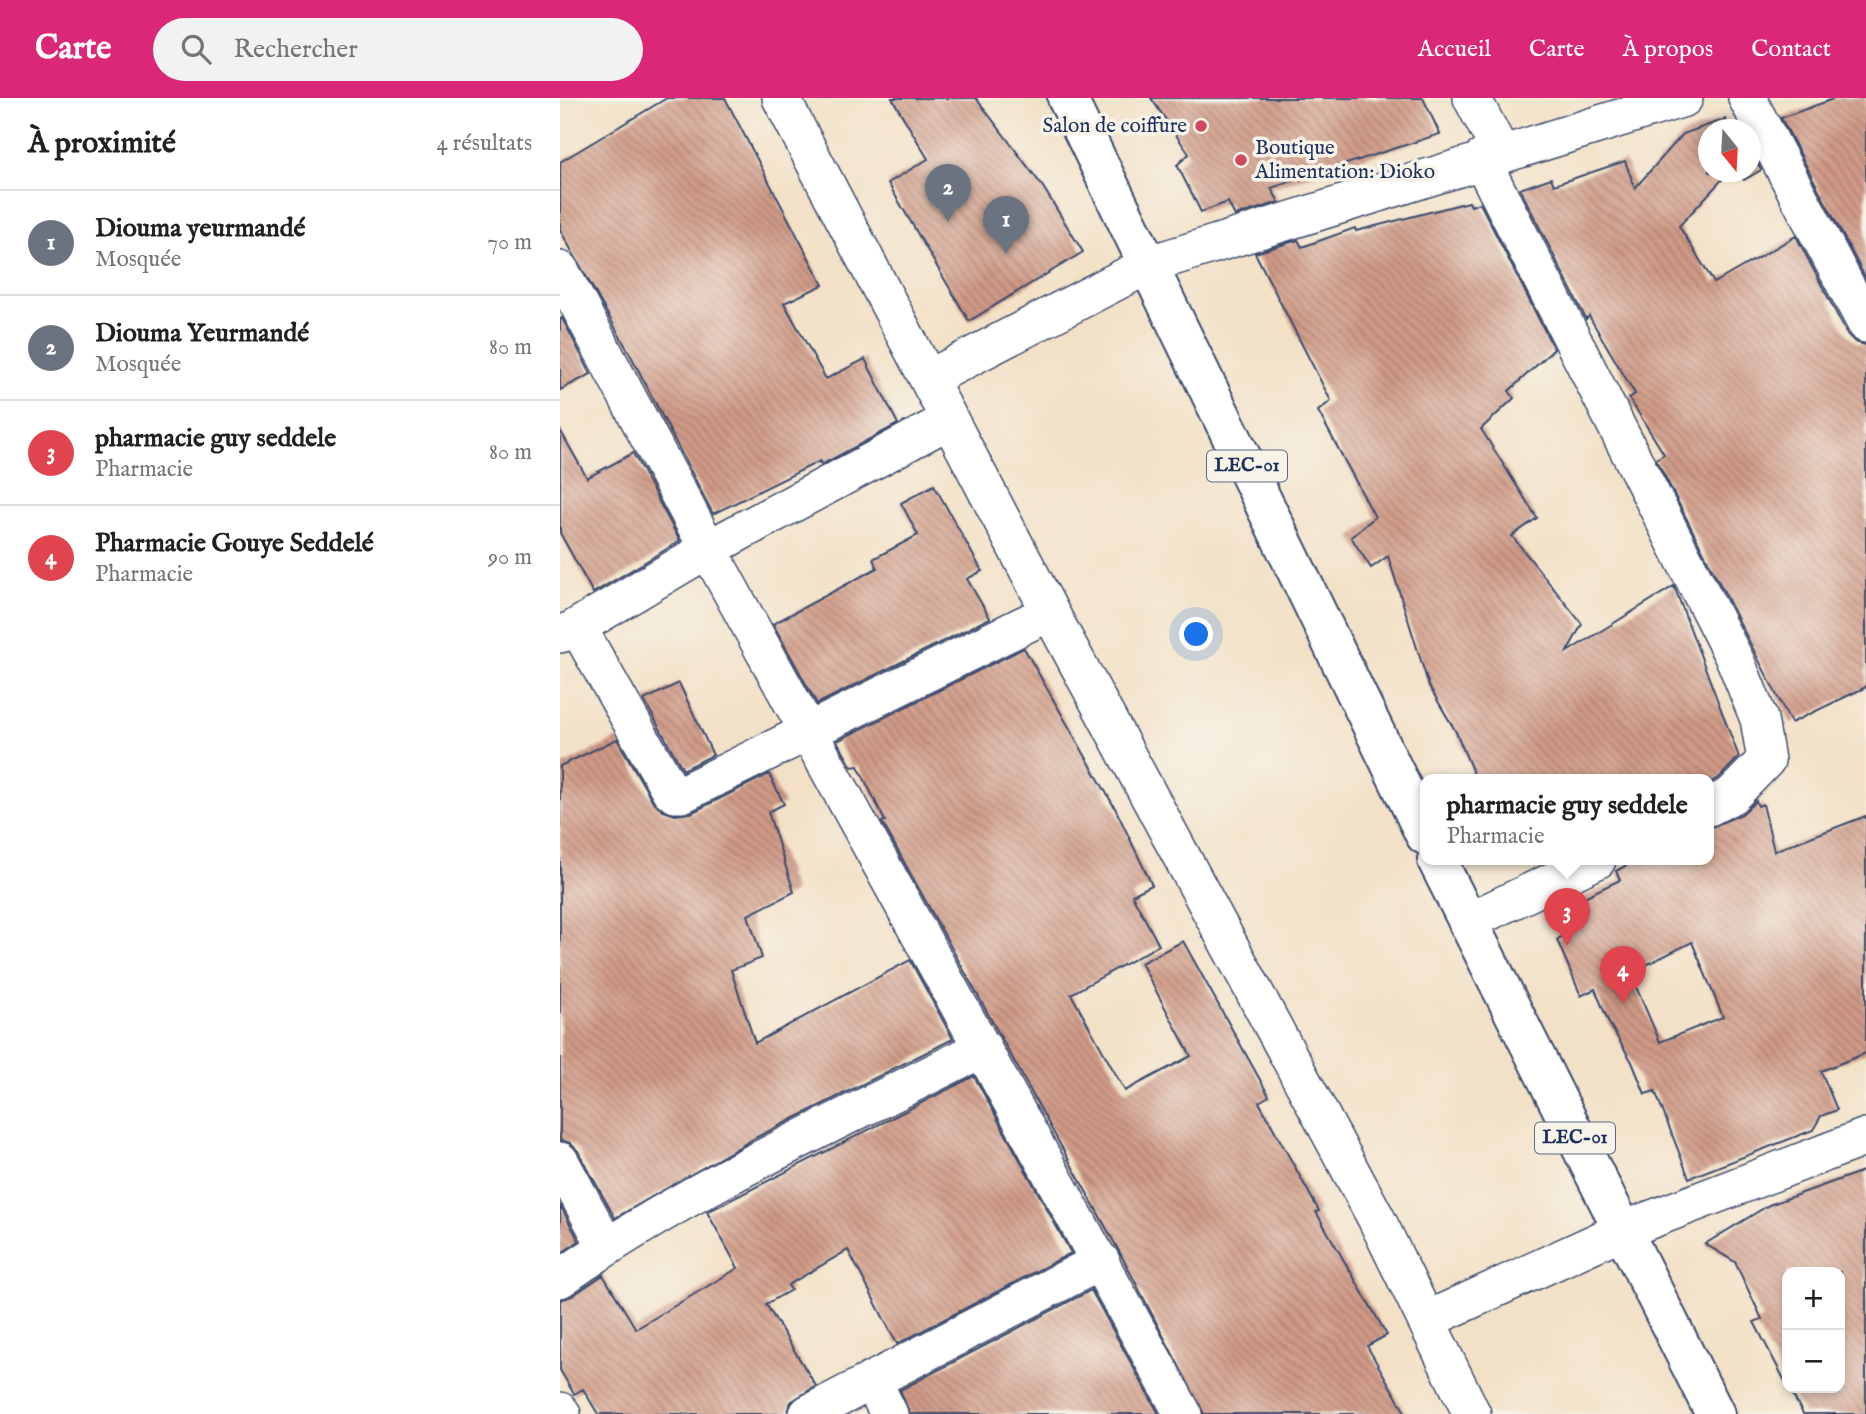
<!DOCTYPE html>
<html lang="fr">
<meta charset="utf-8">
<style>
body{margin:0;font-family:"IM FELL English",serif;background:#f2f2f2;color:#202124}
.controls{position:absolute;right:21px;bottom:21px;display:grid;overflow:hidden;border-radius:14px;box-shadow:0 4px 10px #0003}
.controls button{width:63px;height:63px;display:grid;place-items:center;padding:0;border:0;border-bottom:2px solid #e0e0e0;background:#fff;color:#202124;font:35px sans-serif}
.compass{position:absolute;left:1138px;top:21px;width:63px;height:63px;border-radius:50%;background:#fff;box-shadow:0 4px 10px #0003;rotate:162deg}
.you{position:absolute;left:637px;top:537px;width:24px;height:24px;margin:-18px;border:5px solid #fff;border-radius:50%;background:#1a73e8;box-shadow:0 0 0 10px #1a73e833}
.badge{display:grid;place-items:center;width:46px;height:46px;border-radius:50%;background:#db2777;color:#fff;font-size:23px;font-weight:700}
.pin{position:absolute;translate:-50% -58px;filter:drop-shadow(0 2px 4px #0008)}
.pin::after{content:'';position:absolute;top:37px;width:24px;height:21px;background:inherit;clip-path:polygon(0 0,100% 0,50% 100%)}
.popup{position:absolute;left:860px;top:676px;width:294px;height:91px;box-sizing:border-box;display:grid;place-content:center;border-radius:14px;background:#fff;filter:drop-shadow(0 2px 5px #0005);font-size:23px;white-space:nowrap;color:#757577}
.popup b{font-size:26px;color:#202124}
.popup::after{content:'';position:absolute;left:50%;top:100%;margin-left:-14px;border:14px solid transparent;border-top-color:#fff}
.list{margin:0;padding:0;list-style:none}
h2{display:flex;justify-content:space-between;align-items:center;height:91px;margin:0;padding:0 28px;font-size:30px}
h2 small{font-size:23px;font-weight:400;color:#757577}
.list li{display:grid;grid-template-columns:46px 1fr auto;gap:21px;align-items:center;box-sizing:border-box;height:105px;padding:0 28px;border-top:2px solid #e0e0e0}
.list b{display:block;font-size:26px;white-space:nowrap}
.list p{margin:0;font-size:23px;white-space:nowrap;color:#757577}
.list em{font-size:23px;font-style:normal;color:#757577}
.icon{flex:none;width:38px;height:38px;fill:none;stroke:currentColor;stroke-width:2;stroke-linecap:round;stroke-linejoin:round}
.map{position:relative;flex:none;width:1306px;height:1316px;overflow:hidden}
header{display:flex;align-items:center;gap:42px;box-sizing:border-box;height:98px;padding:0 35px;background:#db2777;color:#fff}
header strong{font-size:33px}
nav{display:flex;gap:38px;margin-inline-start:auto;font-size:24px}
.search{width:490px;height:63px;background:#f2f2f2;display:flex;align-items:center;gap:18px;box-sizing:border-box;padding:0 24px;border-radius:38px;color:#757577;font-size:26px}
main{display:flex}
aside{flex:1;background:#fff}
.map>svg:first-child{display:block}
</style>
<header>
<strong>Carte</strong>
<div class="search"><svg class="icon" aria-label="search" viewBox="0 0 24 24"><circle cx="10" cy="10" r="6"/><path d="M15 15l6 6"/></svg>Rechercher</div>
<nav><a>Accueil</a><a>Carte</a><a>À propos</a><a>Contact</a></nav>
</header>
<main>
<aside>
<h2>À proximité<small>4 résultats</small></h2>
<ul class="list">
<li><span class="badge" style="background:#6b7280">1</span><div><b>Diouma yeurmandé</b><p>Mosquée</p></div><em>70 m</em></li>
<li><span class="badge" style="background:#6b7280">2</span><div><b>Diouma Yeurmandé</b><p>Mosquée</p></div><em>80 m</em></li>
<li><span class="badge" style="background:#e0444e">3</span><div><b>pharmacie guy seddele</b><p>Pharmacie</p></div><em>80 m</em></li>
<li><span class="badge" style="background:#e0444e">4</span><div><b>Pharmacie Gouye Seddelé</b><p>Pharmacie</p></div><em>90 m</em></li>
</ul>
</aside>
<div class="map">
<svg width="1306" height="1316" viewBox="0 0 1306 1316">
<defs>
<pattern id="building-back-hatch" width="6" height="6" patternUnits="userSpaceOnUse" patternTransform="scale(1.75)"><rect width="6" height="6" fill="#d09a86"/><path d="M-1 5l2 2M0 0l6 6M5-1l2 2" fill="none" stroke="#a87e71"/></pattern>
</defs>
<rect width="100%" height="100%" fill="#f7f3e8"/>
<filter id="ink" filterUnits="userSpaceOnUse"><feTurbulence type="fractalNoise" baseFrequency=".0143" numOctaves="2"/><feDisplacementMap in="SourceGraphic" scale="14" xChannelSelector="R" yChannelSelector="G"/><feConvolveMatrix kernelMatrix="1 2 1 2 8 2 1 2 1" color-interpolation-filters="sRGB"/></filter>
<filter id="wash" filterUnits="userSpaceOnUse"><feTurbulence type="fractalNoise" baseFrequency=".00686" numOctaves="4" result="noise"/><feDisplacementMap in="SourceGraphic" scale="28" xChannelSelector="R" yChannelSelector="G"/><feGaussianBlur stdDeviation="1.57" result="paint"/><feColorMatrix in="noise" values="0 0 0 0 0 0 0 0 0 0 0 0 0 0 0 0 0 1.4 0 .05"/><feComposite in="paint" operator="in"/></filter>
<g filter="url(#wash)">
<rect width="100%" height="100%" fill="#f3e1c7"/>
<g id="blocks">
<path fill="url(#building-back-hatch)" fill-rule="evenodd" d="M 107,0 L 165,0 L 263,187 L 224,205 L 266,281 L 305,261 L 338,326 L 261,367 L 260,363 L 153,416 L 70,256 L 0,132 L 0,64 Z
M 332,0 L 416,0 L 483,89 L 523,154 L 409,223 L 328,85 L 368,61 Z
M 591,0 L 863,0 L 880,36 L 711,90 L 719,104 L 675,118 L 668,104 L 641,114 L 617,67 L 629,56 Z
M 1276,0 L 1306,0 L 1306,181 L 1221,20 Z
M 1165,21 L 1168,32 L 1149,32 L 1149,74 L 1169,74 L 1119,128 L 1154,185 L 1236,138 L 1287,236 L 1295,244 L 1306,247 L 1306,589 L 1231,625 L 1096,361 L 1104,356 L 1069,300 L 1075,296 L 1029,218 L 1026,221 L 960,91 L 991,80 L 994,87 L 1065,63 L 1075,90 L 1123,36 Z
M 1191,52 L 1201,72 L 1184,82 L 1179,74 L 1191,74 Z
M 909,104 L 911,108 L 920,105 L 994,251 L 949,293 L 954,300 L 921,331 L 977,420 L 952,438 L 1022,526 L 1007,554 L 1114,488 L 1179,659 L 1159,680 L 1149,685 L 1149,682 L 916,682 L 896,634 L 869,588 L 828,458 L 811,470 L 791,439 L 815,419 L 758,313 L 771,303 L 695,155 L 738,142 L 742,149 L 795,130 L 796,133 Z
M 2,220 L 31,276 L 0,292 L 0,221 Z
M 0,332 L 27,380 L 73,355 L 120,443 L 33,495 L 0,435 Z
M 374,387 L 422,473 L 407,481 L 430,520 L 257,606 L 213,526 L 317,470 L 313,461 L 358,437 L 341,405 Z
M 464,550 L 556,712 L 592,787 L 572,797 L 599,847 L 511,896 L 565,993 L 631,958 L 581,865 L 623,843 L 709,998 L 699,1004 L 759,1113 L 756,1114 L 827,1237 L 807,1248 L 846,1316 L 644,1316 L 559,1153 L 322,724 L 325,723 L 298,668 L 292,669 L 277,643 Z
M 119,585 L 153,657 L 123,672 L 84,602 Z
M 57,641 L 92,702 L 103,713 L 115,717 L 131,715 L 209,676 L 224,706 L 208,714 L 234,794 L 188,817 L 202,860 L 171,872 L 195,945 L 350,862 L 393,941 L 197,1039 L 55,1120 L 18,1053 L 10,1045 L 0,1042 L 0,668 Z
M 1196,703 L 1198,708 L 1203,706 L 1214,753 L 1306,718 L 1306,955 L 1261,973 L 1277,1012 L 1261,1018 L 1253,1032 L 1129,1080 L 1095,993 L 1085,996 L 1072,964 L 1049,925 L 1035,891 L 1021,898 L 997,842 L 1008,833 L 1005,808 L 1060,782 L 1056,773 L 1076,762 L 1149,762 L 1149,730 L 1182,716 ZM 1132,844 L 1163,919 L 1100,944 L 1070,875 Z
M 414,978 L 511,1155 L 337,1246 L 288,1152 L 228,1187 L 231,1192 L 206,1206 L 256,1288 L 231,1304 L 227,1316 L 38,1316 L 23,1291 L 14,1296 L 0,1272 L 0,1202 L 12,1198 L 43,1177 L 76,1231 L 178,1170 L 147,1114 Z
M 1306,1072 L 1306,1316 L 1243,1316 L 1229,1290 L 1280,1290 L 1280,1174 L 1227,1174 L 1227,1287 L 1194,1224 L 1202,1221 L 1175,1164 L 1145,1146 L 1209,1107 Z
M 0,1107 L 19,1143 L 0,1156 Z
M 531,1192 L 599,1316 L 350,1316 L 340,1292 Z"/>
</g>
</g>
<g filter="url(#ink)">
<use href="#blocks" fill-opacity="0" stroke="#3b4a6e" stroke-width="2"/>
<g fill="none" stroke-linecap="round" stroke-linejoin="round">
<defs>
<path id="street" d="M 221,0 L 490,514 L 816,1120 L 912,1316
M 912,0 L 941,55
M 1187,0 L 1306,226
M 921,61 L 1176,564 L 1199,621 L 1206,662 L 1172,697 L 1149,709
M 0,172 L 148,451 L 623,1316
M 368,281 L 590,166 L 1124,0
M 12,532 L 148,451 L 389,322
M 0,536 L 12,532 L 21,535 L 110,692 L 115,696 L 122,696 L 490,514
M 907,824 L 1037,762
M 0,1063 L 46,1148
M 0,1181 C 130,1088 281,1023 423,950
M 867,1222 L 1061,1133 L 1306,1039
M 312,1282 L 329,1316
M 0,1313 L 2,1316
M 248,1316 L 541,1163"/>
<path id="highway" d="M 507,0 L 865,737
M 877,762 L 1155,1316"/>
</defs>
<use href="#street" stroke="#3b4a6e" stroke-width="40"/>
<use href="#highway" stroke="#3b4a6e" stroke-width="42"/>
<use href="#street" stroke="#fff" stroke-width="37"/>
<use href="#highway" stroke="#fff" stroke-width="38"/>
</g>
</g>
<g fill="#d1495b" stroke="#f7f3e8" stroke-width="2.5">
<circle cx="641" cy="28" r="7"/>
<circle cx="681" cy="62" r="7"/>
</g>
<g text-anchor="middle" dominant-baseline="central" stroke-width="7" stroke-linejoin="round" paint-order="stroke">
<g fill="#f7f3e8" stroke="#5d6a87" stroke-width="2">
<rect x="647" y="352.5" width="80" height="31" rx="5"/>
<rect x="975" y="1024.5" width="80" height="31" rx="5"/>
</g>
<g font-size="19" font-weight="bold" fill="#1b2f5e">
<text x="687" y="368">LEC-01</text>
<text x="1015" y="1040">LEC-01</text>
</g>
<g font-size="21" fill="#1b2f5e" stroke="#f7f3e8" text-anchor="end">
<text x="627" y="28">Salon de coiffure</text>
<text x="695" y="50" text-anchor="start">Boutique<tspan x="695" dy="24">Alimentation: Dioko</tspan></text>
</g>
</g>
</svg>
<div class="controls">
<button>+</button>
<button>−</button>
</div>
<svg class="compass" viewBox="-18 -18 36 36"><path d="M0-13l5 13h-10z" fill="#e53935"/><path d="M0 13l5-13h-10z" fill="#757577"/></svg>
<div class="you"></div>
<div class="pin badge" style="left:446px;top:156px;background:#6b7280">1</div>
<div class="pin badge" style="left:388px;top:124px;background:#6b7280">2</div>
<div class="pin badge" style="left:1007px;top:848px;background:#e0444e">3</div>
<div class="popup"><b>pharmacie guy seddele</b>Pharmacie</div>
<div class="pin badge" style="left:1063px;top:906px;background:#e0444e">4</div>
</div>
</main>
